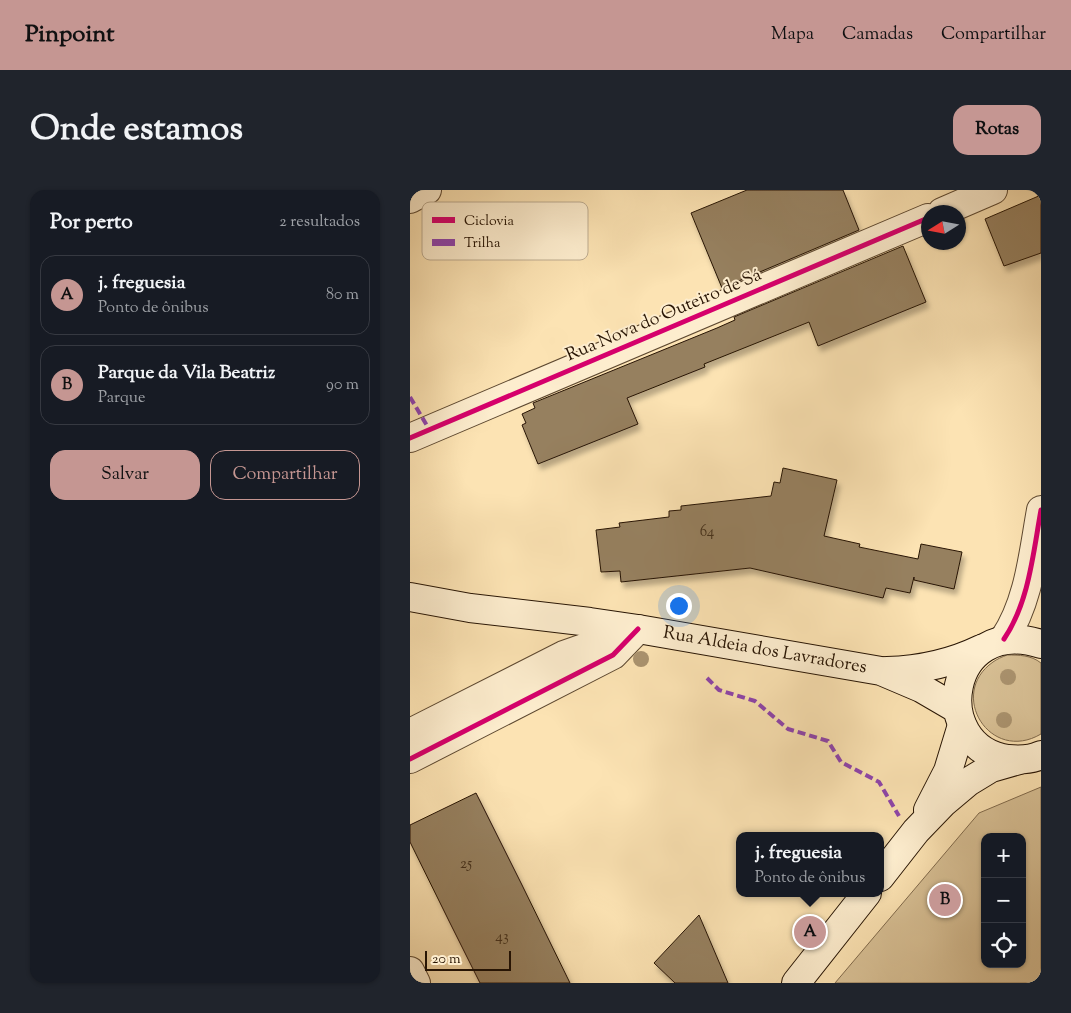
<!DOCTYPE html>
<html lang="pt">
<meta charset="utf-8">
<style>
body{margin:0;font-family:"Sorts Mill Goudy",serif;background:#20242c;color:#f1f3f6}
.controls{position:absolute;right:15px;bottom:15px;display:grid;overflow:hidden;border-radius:10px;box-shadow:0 1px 4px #0004}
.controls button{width:45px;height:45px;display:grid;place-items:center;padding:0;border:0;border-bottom:1px solid #363941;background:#171b24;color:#f1f3f6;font:25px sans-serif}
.compass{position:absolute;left:511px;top:15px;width:45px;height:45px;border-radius:50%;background:#171b24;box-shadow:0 1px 4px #0004;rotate:259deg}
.scale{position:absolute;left:15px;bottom:12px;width:86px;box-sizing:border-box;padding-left:5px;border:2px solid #281504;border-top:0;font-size:14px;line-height:18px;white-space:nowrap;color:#281504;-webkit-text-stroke:4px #fdedce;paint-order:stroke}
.you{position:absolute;left:268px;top:415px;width:18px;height:18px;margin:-12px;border:4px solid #fff;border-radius:50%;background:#1a73e8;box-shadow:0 0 0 8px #1a73e833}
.badge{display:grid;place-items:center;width:32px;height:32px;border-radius:50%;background:#c59692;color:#111;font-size:16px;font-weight:700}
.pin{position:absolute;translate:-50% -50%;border:2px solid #fff;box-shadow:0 1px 5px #0006}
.popup{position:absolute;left:326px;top:642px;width:148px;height:65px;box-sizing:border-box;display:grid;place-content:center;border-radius:10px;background:#171b24;filter:drop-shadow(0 1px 4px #0005);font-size:16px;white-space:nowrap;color:#9ea1a6}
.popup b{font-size:19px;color:#f1f3f6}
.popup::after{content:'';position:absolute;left:50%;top:100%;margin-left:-10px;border:10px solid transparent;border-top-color:#171b24}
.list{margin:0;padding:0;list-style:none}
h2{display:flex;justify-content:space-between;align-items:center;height:65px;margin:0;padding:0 20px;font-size:21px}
h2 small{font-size:16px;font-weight:400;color:#9ea1a6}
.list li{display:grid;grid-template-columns:32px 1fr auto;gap:15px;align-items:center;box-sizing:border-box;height:80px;margin:0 10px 10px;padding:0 10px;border:1px solid #363941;border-radius:15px}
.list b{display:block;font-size:19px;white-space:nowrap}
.list p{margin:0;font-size:16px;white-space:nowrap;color:#9ea1a6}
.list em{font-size:16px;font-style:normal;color:#9ea1a6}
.actions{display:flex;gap:10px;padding:15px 20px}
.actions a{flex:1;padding:11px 0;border:1px solid #c59692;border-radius:15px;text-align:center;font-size:18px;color:#c59692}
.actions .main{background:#c59692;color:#111}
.icon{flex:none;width:28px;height:28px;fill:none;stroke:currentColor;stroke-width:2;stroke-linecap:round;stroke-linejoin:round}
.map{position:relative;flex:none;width:631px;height:793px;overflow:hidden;border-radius:15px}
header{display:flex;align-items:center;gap:30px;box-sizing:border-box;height:70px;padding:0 25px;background:#c59692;color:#111}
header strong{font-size:24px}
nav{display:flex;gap:28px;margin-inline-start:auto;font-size:18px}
.intro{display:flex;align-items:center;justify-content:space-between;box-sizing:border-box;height:120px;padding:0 30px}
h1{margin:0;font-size:35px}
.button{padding:12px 22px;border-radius:15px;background:#c59692;color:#111;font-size:18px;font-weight:700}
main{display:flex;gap:30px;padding:0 30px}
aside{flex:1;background:#171b24;border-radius:15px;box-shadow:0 1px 4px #0004}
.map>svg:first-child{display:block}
</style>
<header>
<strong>Pinpoint</strong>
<nav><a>Mapa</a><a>Camadas</a><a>Compartilhar</a></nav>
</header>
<div class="intro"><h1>Onde estamos</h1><a class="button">Rotas</a></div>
<main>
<aside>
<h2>Por perto<small>2 resultados</small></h2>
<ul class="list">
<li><span class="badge">A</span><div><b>j. freguesia</b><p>Ponto de ônibus</p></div><em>80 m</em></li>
<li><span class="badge">B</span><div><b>Parque da Vila Beatriz</b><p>Parque</p></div><em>90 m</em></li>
</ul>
<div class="actions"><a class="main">Salvar</a><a>Compartilhar</a></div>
</aside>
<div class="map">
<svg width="631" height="793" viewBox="0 0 631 793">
<defs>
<filter id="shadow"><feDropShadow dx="3" dy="5.5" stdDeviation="2.5" flood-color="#0004"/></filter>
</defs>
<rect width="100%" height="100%" fill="#fce3b3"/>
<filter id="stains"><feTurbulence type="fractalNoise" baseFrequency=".004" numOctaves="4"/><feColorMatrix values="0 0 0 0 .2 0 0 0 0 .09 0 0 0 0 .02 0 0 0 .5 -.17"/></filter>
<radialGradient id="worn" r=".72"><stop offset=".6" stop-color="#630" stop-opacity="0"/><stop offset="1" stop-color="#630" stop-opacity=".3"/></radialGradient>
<path fill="#d8c095" stroke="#806a4c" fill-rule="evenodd" d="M 597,465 C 609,465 621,465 631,473 L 631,544 C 580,574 537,504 583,472 C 587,469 592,467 597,465 Z
M 631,597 L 631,793 L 425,793 L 569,623 ZM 575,647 L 612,647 L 612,774 L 575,774 Z"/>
<path fill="#96805f" stroke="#281504" filter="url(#shadow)" d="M 337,0 L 433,0 L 449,40 L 312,98 L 281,23 Z
M 631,5 L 631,63 L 594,76 L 575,29 Z
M 493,56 L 516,112 L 408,156 L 399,132 L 294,174 L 295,177 L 217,208 L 228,234 L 128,274 L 112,235 L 116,233 L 112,224 L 125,218 L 123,213 L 307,138 L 325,130 L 324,127 Z
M 373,278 L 427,290 L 414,346 L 450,354 L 449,357 L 508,369 L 511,354 L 552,362 L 544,399 L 504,390 L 504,387 L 500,403 L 476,398 L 473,408 L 340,378 L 211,392 L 210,381 L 191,382 L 186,340 L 210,337 L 209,333 L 259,327 L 259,321 L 271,320 L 271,316 L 361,306 L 364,292 L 370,293 Z
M 66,603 L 112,695 L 160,793 L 70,793 L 39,731 L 0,652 L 0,635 Z
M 289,725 L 318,793 L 265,793 L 244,773 Z"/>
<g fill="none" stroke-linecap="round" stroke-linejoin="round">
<defs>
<path id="minor" d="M 0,9 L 17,0
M 532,22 L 583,0
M 0,248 L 518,28
M 594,449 C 619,412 623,364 631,320
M 0,543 L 154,465 L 208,446
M 0,569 L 203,465 L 228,439
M 0,781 L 6,793"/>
<g id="secondary">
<path id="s1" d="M 0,407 L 60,418 L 180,432 L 228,439 L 471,481 L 511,498 L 547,519"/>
<path d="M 631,454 C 537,424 517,557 598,569 C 609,570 621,570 631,565"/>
<path d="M 477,481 C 511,480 540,474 571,459"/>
<path d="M 518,620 L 538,581 L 552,535"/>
<path d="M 470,687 L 506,641 L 533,613 L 558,592 L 581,578 L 609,570"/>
<path d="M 386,793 L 457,703"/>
</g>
</defs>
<use href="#minor" stroke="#5d4830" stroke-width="30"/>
<use href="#secondary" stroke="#281504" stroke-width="30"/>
<use href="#minor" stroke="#fdedce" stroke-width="28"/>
<use href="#secondary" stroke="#fdedce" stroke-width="28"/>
<path stroke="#8e44ad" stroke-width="4" stroke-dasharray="8 4" stroke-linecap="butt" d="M 0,207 L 19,239
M 297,488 L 309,500 L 345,511 L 378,539 L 418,551 L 431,572 L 469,592 L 489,626"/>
<defs>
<path id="cycleway" d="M 0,248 L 518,28
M 594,449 C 619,412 623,364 631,320
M 0,569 L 203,465 L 228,439"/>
</defs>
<use href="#cycleway" stroke="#fdedce" stroke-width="8"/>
<use href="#cycleway" stroke="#d6006c" stroke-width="5"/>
</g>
<g fill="#aa936f">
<circle cx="231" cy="469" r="8"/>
<circle cx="598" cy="487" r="8"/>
<circle cx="594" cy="530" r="8"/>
</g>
<g text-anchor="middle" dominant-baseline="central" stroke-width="4" stroke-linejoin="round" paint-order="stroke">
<g font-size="15" fill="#44301b">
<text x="297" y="342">64</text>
<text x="56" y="674">25</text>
<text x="92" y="747">43</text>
</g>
<g font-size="18" fill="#281504" stroke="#fdedce">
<text transform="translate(254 126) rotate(-23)">Rua Nova do Outeiro de Sá</text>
<text stroke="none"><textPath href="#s1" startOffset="359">Rua Aldeia dos Lavradores</textPath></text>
</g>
</g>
<rect x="12" y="12" width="166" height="58" rx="8" fill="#fdedce" stroke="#bdac91" stroke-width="1"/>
<rect x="22" y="27" width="23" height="6" fill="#d6006c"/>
<rect x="22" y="49" width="23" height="7" fill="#8e44ad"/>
<g font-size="14" fill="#281504">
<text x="54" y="35">Ciclovia</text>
<text x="54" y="57">Trilha</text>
</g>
<rect width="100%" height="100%" filter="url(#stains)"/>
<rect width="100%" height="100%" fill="url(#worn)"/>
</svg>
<div class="controls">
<button>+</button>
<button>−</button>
<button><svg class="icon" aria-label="locate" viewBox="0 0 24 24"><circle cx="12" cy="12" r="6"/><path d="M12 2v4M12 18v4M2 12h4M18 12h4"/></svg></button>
</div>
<svg class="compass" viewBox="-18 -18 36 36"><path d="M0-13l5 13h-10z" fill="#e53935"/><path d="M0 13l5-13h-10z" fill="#9ea1a6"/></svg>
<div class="scale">20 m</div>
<div class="you"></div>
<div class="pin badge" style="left:400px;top:742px">A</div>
<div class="popup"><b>j. freguesia</b>Ponto de ônibus</div>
<div class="pin badge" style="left:535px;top:710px">B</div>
</div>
</main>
